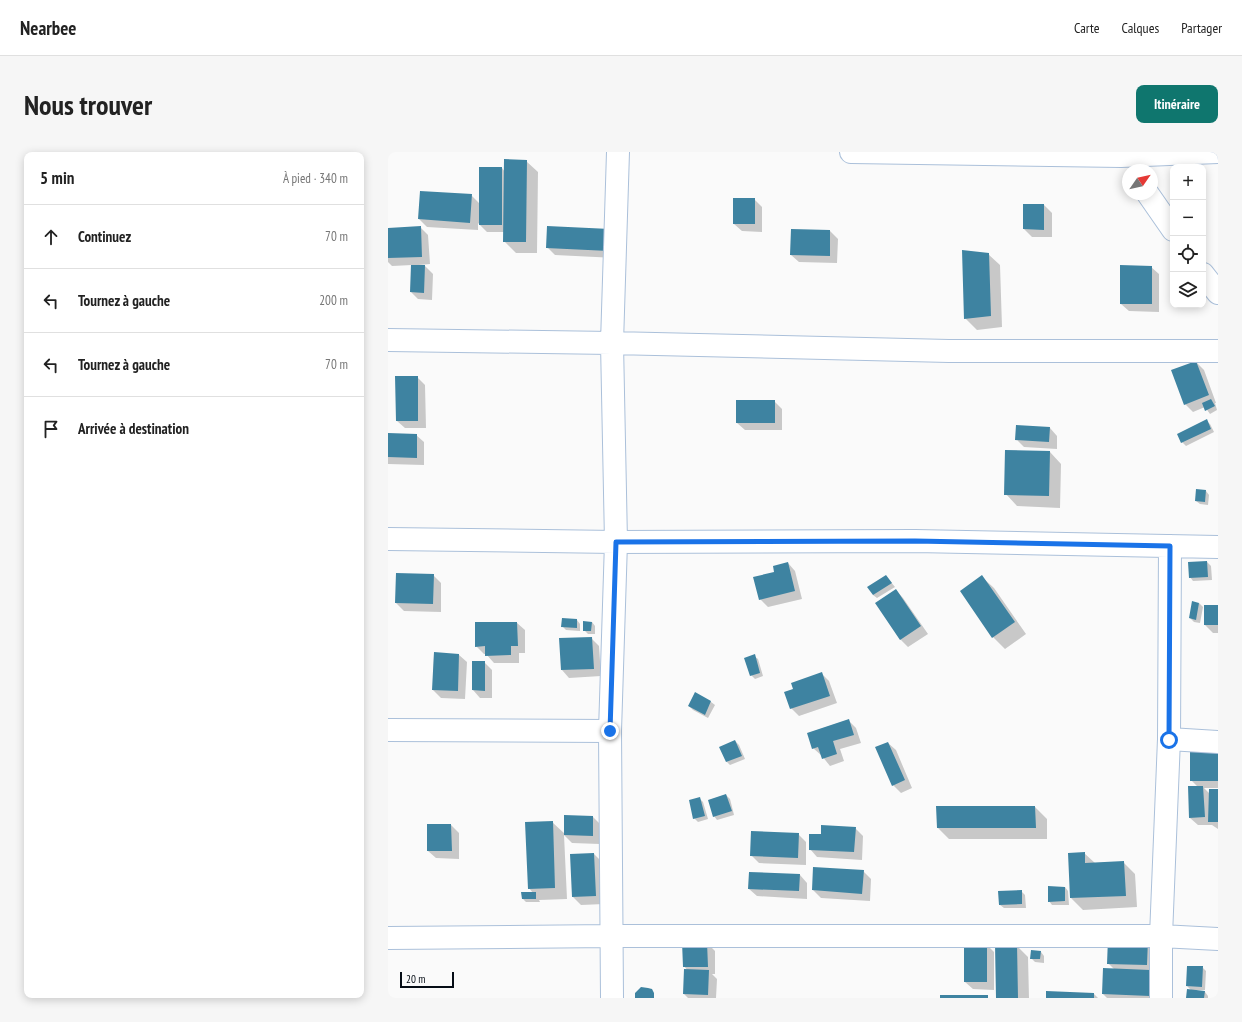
<!DOCTYPE html>
<html lang="fr">
<meta charset="utf-8">
<style>
body{margin:0;font-family:"PT Sans Narrow",sans-serif;background:#f6f6f6;color:#222}
.controls{position:absolute;right:12px;top:12px;display:grid;overflow:hidden;border-radius:8px;box-shadow:0 2px 10px #0003}
.controls button{width:36px;height:36px;display:grid;place-items:center;padding:0;border:0;border-bottom:1px solid #e0e0e0;background:#fff;color:#222;font:20px sans-serif}
.compass{position:absolute;left:734px;top:12px;width:36px;height:36px;border-radius:50%;background:#fff;box-shadow:0 2px 10px #0003;rotate:56deg}
.scale{position:absolute;left:12px;bottom:10px;width:54px;box-sizing:border-box;padding-left:4px;border:2px solid #060d16;border-top:0;font-size:11px;line-height:14px;white-space:nowrap;color:#060d16;-webkit-text-stroke:3px #fafafa;paint-order:stroke}
.stop{position:absolute;width:12px;height:12px;margin:-9px;border:3px solid #1a73e8;border-radius:50%;background:#fff}
.stop.end{background:#1a73e8;border-color:#fff;box-shadow:0 1px 4px #0008}
.list{margin:0;padding:0;list-style:none}
h2{display:flex;justify-content:space-between;align-items:center;height:52px;margin:0;padding:0 16px;font-size:17px}
h2 small{font-size:13px;font-weight:400;color:#767676}
.list li{display:grid;grid-template-columns:26px 1fr auto;gap:12px;align-items:center;box-sizing:border-box;height:64px;padding:0 16px;border-top:1px solid #e0e0e0}
.list b{display:block;font-size:15px;white-space:nowrap}
.list em{font-size:13px;font-style:normal;color:#767676}
.icon{flex:none;width:22px;height:22px;fill:none;stroke:currentColor;stroke-width:2;stroke-linecap:round;stroke-linejoin:round}
.map{position:relative;flex:none;width:830px;height:846px;overflow:hidden;border-radius:8px}
header{display:flex;align-items:center;gap:24px;box-sizing:border-box;height:56px;padding:0 20px;background:#fff;border-bottom:1px solid #e0e0e0}
header strong{font-size:19px}
nav{display:flex;gap:22px;margin-inline-start:auto;font-size:14px}
.intro{display:flex;align-items:center;justify-content:space-between;box-sizing:border-box;height:96px;padding:0 24px}
h1{margin:0;font-size:28px}
.button{padding:10px 18px;border-radius:8px;background:#0f766e;color:#fff;font-size:14px;font-weight:700}
main{display:flex;gap:24px;padding:0 24px}
aside{flex:1;background:#fff;border-radius:8px;box-shadow:0 2px 10px #0003}
.map>svg:first-child{display:block}
</style>
<header>
<strong>Nearbee</strong>
<nav><a>Carte</a><a>Calques</a><a>Partager</a></nav>
</header>
<div class="intro"><h1>Nous trouver</h1><a class="button">Itinéraire</a></div>
<main>
<aside>
<h2>5 min<small>À pied · 340 m</small></h2>
<ul class="list">
<li><svg class="icon" aria-label="ahead" viewBox="0 0 24 24"><path d="M12 20V5M6 11l6-6 6 6"/></svg><div><b>Continuez</b></div><em>70 m</em></li>
<li><svg class="icon" aria-label="left" viewBox="0 0 24 24"><path d="M17 20v-9H6M10 6l-5 5 5 5"/></svg><div><b>Tournez à gauche</b></div><em>200 m</em></li>
<li><svg class="icon" aria-label="left" viewBox="0 0 24 24"><path d="M17 20v-9H6M10 6l-5 5 5 5"/></svg><div><b>Tournez à gauche</b></div><em>70 m</em></li>
<li><svg class="icon" aria-label="arrive" viewBox="0 0 24 24"><path d="M6 21V4h12l-3 4 3 4H6"/></svg><div><b>Arrivée à destination</b></div></li>
</ul>
</aside>
<div class="map">
<svg width="830" height="846" viewBox="0 0 830 846">
<rect width="100%" height="100%" fill="#fafafa"/>
<path fill="#0003" d="M 138,9 L 150,20 L 149,101 L 128,101 L 116,89 L 116,80 L 99,80 L 90,71 L 90,78 L 39,75 L 31,67 L 83,43 L 92,52 L 114,16 L 117,20 Z
M 366,47 L 374,55 L 374,80 L 354,79 L 346,72 Z
M 656,53 L 664,61 L 664,85 L 644,85 L 636,77 Z
M 32,75 L 40,83 L 42,112 L 31,113 L 31,114 L 37,114 L 45,122 L 44,148 L 30,147 L 23,140 L 24,113 L 4,114 L 0,110 L 0,77 Z
M 221,78 L 228,106 L 167,103 L 159,95 Z
M 442,79 L 450,87 L 449,111 L 411,110 L 403,103 Z
M 600,102 L 612,113 L 614,175 L 589,178 L 577,166 Z
M 763,115 L 771,122 L 771,160 L 741,159 L 733,152 Z
M 808,210 L 816,218 L 828,251 L 827,251 L 829,258 L 822,262 L 817,255 L 805,260 L 797,252 Z
M 29,225 L 37,233 L 38,276 L 17,276 L 9,269 Z
M 386,249 L 394,257 L 394,278 L 357,278 L 349,271 Z
M 818,269 L 822,272 L 826,280 L 798,294 L 794,290 Z
M 662,276 L 669,284 L 669,297 L 636,295 L 628,287 Z
M 0,282 L 28,283 L 36,290 L 36,313 L 0,312 Z
M 662,300 L 673,312 L 672,356 L 629,354 L 618,342 Z
M 818,339 L 821,343 L 820,353 L 812,352 L 808,349 Z
M 819,410 L 823,414 L 824,428 L 805,429 L 802,425 Z
M 400,411 L 407,419 L 414,447 L 380,455 L 372,447 L 387,421 Z
M 45,423 L 53,431 L 53,460 L 16,459 L 8,451 Z
M 498,424 L 507,435 L 489,446 L 485,443 Z
M 594,425 L 606,436 L 638,482 L 617,497 L 605,485 Z
M 508,438 L 515,446 L 540,482 L 520,495 L 513,488 L 488,451 Z
M 811,451 L 815,455 L 812,471 L 806,470 L 802,466 Z
M 830,454 L 830,481 L 825,481 L 817,473 Z
M 189,468 L 192,472 L 192,479 L 178,478 L 174,474 Z
M 204,470 L 207,474 L 207,482 L 200,482 L 196,478 Z
M 129,471 L 137,478 L 137,501 L 131,501 L 131,511 L 106,511 L 98,502 L 96,502 L 88,494 Z
M 203,486 L 211,494 L 213,524 L 181,526 L 174,518 Z
M 46,501 L 71,503 L 79,510 L 77,547 L 53,546 L 45,538 Z
M 366,504 L 370,507 L 375,524 L 367,527 L 363,523 Z
M 85,510 L 96,510 L 104,518 L 104,546 L 92,546 L 85,538 Z
M 433,521 L 441,529 L 449,551 L 411,564 L 403,556 L 406,538 Z
M 307,542 L 323,550 L 327,553 L 320,566 L 305,558 L 301,554 Z
M 460,568 L 468,576 L 473,591 L 452,597 L 456,609 L 442,614 L 434,604 L 425,596 Z
M 347,589 L 351,593 L 357,607 L 342,613 L 339,610 Z
M 500,591 L 508,598 L 524,636 L 513,641 L 505,633 Z
M 830,600 L 830,636 L 816,636 L 822,642 L 830,638 L 830,677 L 824,673 L 810,673 L 802,666 L 810,635 L 803,628 Z
M 338,643 L 342,647 L 346,663 L 329,668 L 326,664 Z
M 311,646 L 315,650 L 320,667 L 310,670 L 306,666 Z
M 647,655 L 659,667 L 659,687 L 561,687 L 550,676 Z
M 205,665 L 213,673 L 212,692 L 184,691 L 176,683 L 179,747 L 151,748 L 152,750 L 138,750 L 135,747 L 145,741 L 141,736 L 164,670 L 177,682 Z
M 63,673 L 71,681 L 71,707 L 48,706 L 40,699 Z
M 467,676 L 475,684 L 474,708 L 429,705 L 422,697 Z
M 410,682 L 418,690 L 418,713 L 371,711 L 363,703 Z
M 696,701 L 707,711 L 735,710 L 747,722 L 749,755 L 695,758 L 683,746 Z
M 206,702 L 214,710 L 216,752 L 193,753 L 185,745 Z
M 475,719 L 483,727 L 482,749 L 433,746 L 425,738 Z
M 412,723 L 419,731 L 419,747 L 369,744 L 361,737 Z
M 677,735 L 680,739 L 681,753 L 664,753 L 661,749 Z
M 633,739 L 637,743 L 638,756 L 616,756 L 612,753 Z
M 721,787 L 767,796 L 769,846 L 719,846 L 715,842 L 727,818 L 720,811 Z
M 319,791 L 327,799 L 327,822 L 324,822 L 329,827 L 328,846 L 300,846 L 296,842 L 300,819 L 296,814 Z
M 598,792 L 606,800 L 606,838 L 585,837 L 577,830 Z
M 628,793 L 640,805 L 641,846 L 609,846 Z
M 653,800 L 656,804 L 656,811 L 647,810 L 643,806 Z
M 814,815 L 818,819 L 817,838 L 809,838 L 809,839 L 817,840 L 820,844 L 820,846 L 799,846 L 804,839 L 799,834 Z
M 706,842 L 710,846 L 659,846 Z"/>
<path fill="#3e83a1" d="M 116,7 L 139,8 L 138,90 L 115,90 Z
M 91,15 L 114,15 L 114,73 L 91,73 Z
M 32,39 L 84,42 L 82,71 L 30,67 Z
M 345,46 L 367,46 L 367,72 L 345,72 Z
M 635,52 L 656,52 L 656,78 L 635,77 Z
M 33,74 L 34,105 L 0,106 L 0,76 Z
M 159,74 L 222,77 L 221,99 L 158,96 Z
M 403,77 L 442,78 L 442,104 L 402,103 Z
M 574,98 L 601,101 L 603,164 L 576,167 Z
M 23,113 L 37,113 L 36,141 L 22,140 Z
M 732,113 L 764,114 L 764,152 L 732,152 Z
M 808,209 L 821,243 L 796,253 L 783,218 Z
M 7,224 L 30,224 L 30,269 L 8,269 Z
M 823,247 L 827,254 L 817,259 L 814,251 Z
M 348,248 L 387,248 L 387,271 L 348,271 Z
M 819,267 L 823,277 L 793,291 L 789,282 Z
M 628,273 L 662,275 L 661,290 L 627,288 Z
M 0,281 L 29,282 L 29,306 L 0,305 Z
M 617,298 L 662,299 L 661,344 L 616,343 Z
M 808,337 L 818,338 L 817,350 L 807,349 Z
M 819,409 L 820,425 L 801,426 L 800,410 Z
M 400,410 L 407,439 L 371,448 L 365,425 L 386,420 L 385,414 Z
M 8,421 L 46,422 L 45,452 L 7,451 Z
M 498,423 L 504,431 L 485,443 L 479,435 Z
M 594,423 L 627,470 L 604,486 L 572,439 Z
M 508,437 L 533,474 L 512,488 L 487,451 Z
M 804,449 L 811,451 L 808,468 L 801,466 Z
M 816,453 L 830,453 L 830,473 L 816,473 Z
M 174,466 L 189,467 L 189,476 L 173,475 Z
M 195,469 L 204,470 L 203,479 L 195,479 Z
M 87,470 L 129,470 L 130,494 L 123,494 L 123,503 L 97,504 L 97,494 L 87,495 Z
M 204,485 L 206,517 L 173,518 L 171,486 Z
M 46,500 L 71,502 L 70,539 L 44,538 Z
M 367,502 L 372,521 L 362,524 L 356,506 Z
M 84,509 L 97,509 L 97,539 L 84,538 Z
M 434,520 L 442,544 L 402,557 L 396,540 L 405,537 L 403,531 Z
M 307,540 L 323,549 L 317,563 L 300,554 Z
M 461,567 L 466,583 L 445,589 L 449,602 L 434,607 L 430,595 L 424,597 L 419,581 Z
M 347,588 L 354,604 L 338,610 L 331,595 Z
M 500,590 L 517,628 L 504,634 L 487,595 Z
M 802,599 L 830,599 L 830,629 L 802,629 Z
M 800,634 L 815,634 L 817,665 L 801,666 Z
M 821,637 L 830,637 L 830,670 L 820,670 Z
M 338,642 L 344,659 L 325,665 L 320,648 Z
M 312,645 L 317,664 L 305,667 L 301,648 Z
M 548,654 L 647,654 L 648,676 L 549,676 Z
M 176,663 L 205,664 L 205,684 L 176,683 Z
M 165,669 L 167,736 L 140,737 L 137,670 Z
M 39,672 L 63,672 L 64,699 L 39,699 Z
M 433,673 L 468,675 L 466,700 L 421,698 L 421,682 L 433,682 Z
M 363,679 L 411,681 L 410,706 L 362,704 Z
M 697,700 L 697,711 L 736,709 L 738,744 L 682,746 L 680,701 Z
M 206,701 L 208,744 L 184,745 L 182,702 Z
M 425,715 L 476,718 L 474,742 L 424,738 Z
M 361,720 L 412,722 L 411,739 L 360,737 Z
M 660,734 L 677,735 L 677,749 L 660,750 Z
M 634,738 L 634,752 L 611,753 L 610,739 Z
M 133,740 L 148,740 L 148,747 L 134,747 Z
M 720,786 L 760,787 L 759,813 L 719,812 Z
M 294,790 L 319,790 L 320,815 L 295,815 Z
M 576,791 L 599,791 L 599,830 L 576,830 Z
M 607,792 L 629,792 L 630,846 L 608,846 Z
M 643,798 L 653,799 L 652,807 L 642,807 Z
M 799,814 L 815,814 L 814,835 L 798,834 Z
M 715,816 L 762,818 L 762,844 L 714,842 Z
M 296,817 L 321,818 L 320,843 L 295,842 Z
M 253,835 L 260,836 L 264,837 L 266,841 L 266,846 L 247,846 L 247,841 Z
M 799,837 L 817,839 L 816,846 L 798,846 Z
M 658,839 L 706,841 L 706,846 L 658,846 Z
M 552,843 L 600,843 L 600,846 L 552,846 Z"/>
<g fill="none" stroke-linecap="round" stroke-linejoin="round">
<defs>
<path id="minor" d="M 463,0 L 733,4 L 830,0
M 760,42 L 785,78
M 815,122 L 830,141
M 0,188 L 224,191 L 561,199 L 830,199
M 0,387 L 228,390 L 527,389 L 830,395
M 0,578 L 222,579
M 781,587 L 830,590
M 0,786 L 223,784 L 773,784 L 830,787
M 224,846 L 222,579 L 228,390 L 224,191 L 230,0
M 773,846 L 773,784 L 781,587 L 782,394"/>
</defs>
<use href="#minor" stroke="#abc0da" stroke-width="24"/>
<use href="#minor" stroke="#fff" stroke-width="22"/>
</g>
<g fill="none" stroke-linecap="round" stroke-linejoin="round">
<path stroke="#1a73e8" stroke-width="5" d="M 222,579 L 228,390 L 527,389 L 782,394 L 781,588"/>
</g>
</svg>
<div class="controls">
<button>+</button>
<button>−</button>
<button><svg class="icon" aria-label="locate" viewBox="0 0 24 24"><circle cx="12" cy="12" r="6"/><path d="M12 2v4M12 18v4M2 12h4M18 12h4"/></svg></button>
<button><svg class="icon" aria-label="layers" viewBox="0 0 24 24"><path d="M12 4l9 5-9 5-9-5zM3 14l9 5 9-5"/></svg></button>
</div>
<svg class="compass" viewBox="-18 -18 36 36"><path d="M0-13l5 13h-10z" fill="#e53935"/><path d="M0 13l5-13h-10z" fill="#767676"/></svg>
<div class="scale">20 m</div>
<div class="stop" style="left:781px;top:588px"></div>
<div class="stop end" style="left:222px;top:579px"></div>
</div>
</main>
